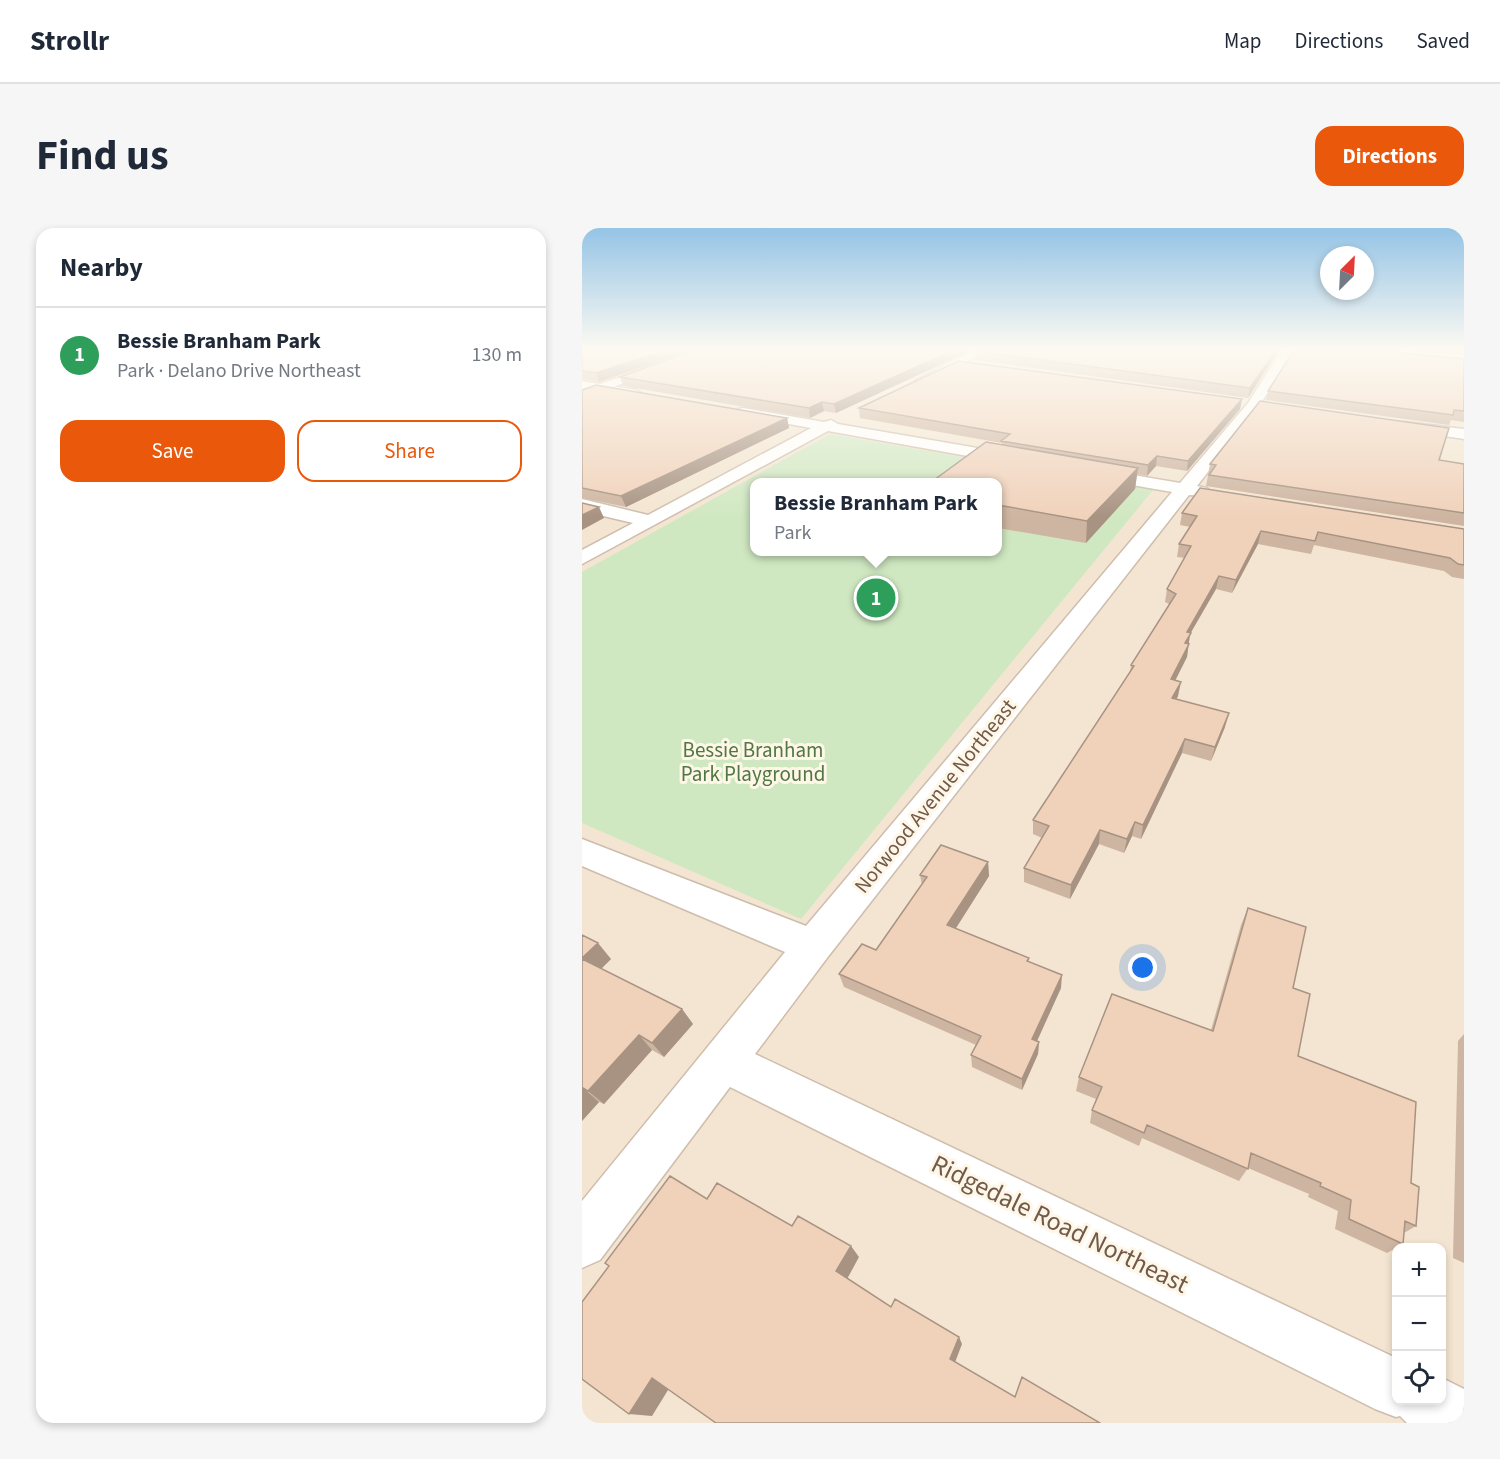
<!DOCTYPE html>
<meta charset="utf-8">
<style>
body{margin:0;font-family:"Source Sans 3",sans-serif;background:#f6f6f7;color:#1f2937}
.controls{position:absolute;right:18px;bottom:18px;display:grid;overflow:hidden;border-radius:12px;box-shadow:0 3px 9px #0003}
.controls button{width:54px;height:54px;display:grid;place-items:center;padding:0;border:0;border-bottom:2px solid #e0e1e3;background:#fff;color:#1f2937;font:30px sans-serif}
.compass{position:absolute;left:738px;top:18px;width:54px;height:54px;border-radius:50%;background:#fff;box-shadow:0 3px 9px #0003;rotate:24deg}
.you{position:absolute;left:561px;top:740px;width:21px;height:21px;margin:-15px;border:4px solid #fff;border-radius:50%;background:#1a73e8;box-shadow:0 0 0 9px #1a73e833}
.badge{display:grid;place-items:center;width:39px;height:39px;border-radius:50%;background:#ea580c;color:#fff;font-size:20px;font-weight:700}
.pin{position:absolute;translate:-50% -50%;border:3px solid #fff;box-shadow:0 2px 6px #0006}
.popup{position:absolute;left:168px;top:250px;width:252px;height:78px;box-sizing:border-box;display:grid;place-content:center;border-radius:12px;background:#fff;filter:drop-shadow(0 2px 4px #0005);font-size:20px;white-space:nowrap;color:#747a83}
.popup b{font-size:22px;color:#1f2937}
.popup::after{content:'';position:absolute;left:50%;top:100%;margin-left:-12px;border:12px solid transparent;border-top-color:#fff}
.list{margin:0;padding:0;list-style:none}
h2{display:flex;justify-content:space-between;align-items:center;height:78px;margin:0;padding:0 24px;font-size:26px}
h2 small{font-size:20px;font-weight:400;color:#747a83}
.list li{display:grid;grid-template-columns:39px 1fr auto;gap:18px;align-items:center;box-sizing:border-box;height:96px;padding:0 24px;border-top:2px solid #e0e1e3}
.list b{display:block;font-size:22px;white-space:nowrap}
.list p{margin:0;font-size:20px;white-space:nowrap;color:#747a83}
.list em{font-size:20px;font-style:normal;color:#747a83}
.actions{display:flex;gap:12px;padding:18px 24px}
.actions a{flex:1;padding:14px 0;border:2px solid #ea580c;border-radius:18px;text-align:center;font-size:21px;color:#ea580c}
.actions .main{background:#ea580c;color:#fff}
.icon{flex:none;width:33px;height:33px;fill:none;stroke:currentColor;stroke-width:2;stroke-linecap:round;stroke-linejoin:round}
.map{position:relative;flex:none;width:882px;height:1195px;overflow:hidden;border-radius:18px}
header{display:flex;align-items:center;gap:36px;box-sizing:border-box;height:84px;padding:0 30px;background:#fff;border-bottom:2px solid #e0e1e3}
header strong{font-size:28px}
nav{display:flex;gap:33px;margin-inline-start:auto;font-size:21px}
.intro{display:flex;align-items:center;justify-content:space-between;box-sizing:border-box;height:144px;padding:0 36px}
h1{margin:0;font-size:42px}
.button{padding:15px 27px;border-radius:18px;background:#ea580c;color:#fff;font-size:21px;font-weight:700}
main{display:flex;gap:36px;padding:0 36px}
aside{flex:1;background:#fff;border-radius:18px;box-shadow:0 3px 9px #0003}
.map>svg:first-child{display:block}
</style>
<header>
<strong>Strollr</strong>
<nav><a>Map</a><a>Directions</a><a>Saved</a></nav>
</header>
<div class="intro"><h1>Find us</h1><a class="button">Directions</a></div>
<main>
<aside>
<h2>Nearby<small></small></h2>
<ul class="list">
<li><span class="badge" style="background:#2e9e5b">1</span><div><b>Bessie Branham Park</b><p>Park · Delano Drive Northeast</p></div><em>130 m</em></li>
</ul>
<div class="actions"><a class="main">Save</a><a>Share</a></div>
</aside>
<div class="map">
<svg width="882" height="1195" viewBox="0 0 882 1195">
<rect width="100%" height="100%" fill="#fbf3e3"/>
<path fill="#f3e5d1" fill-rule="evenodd" d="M 0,122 L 882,122 L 882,1195 L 0,1195 ZM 172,254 L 416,254 L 416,324 L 172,324 ZM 814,1020 L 860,1020 L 860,1172 L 814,1172 Z"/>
<path fill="#d0e8c2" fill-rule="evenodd" d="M 248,206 L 571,262 L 219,691 L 0,595 L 0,344 ZM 172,254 L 416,254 L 416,324 L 172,324 Z"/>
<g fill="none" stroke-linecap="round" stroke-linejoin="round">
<defs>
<path id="minor" d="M 391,122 L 406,122 L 344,156 L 339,157 L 333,153 Z
M 700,122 L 712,122 L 676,180 L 615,258 L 625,260 L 628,264 L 625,268 L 607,267 L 245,730 L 173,826 L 814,1130 L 814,1172 L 860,1172 L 860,1150 L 882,1161 L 882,1195 L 825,1195 L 818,1188 L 814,1189 L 793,1181 L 148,859 L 18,1032 L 0,1040 L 0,973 L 203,724 L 0,638 L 0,611 L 224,698 L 590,264 L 504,249 L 501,245 L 504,241 L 510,240 L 598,255 L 666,175 Z
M 0,153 L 54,162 L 61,166 L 54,170 L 0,161 Z
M 161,180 L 242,194 L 249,192 L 256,196 L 436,227 L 444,232 L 436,237 L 246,203 L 0,336 L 0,322 L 51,295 L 0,283 L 0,271 L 66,287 L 229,200 L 156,187 L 154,184 L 156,181 Z
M 822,194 L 882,201 L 882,211 L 817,201 L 815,198 Z"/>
<path id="tertiary" d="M 118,122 L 135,122 L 0,170 L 0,162 Z"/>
</defs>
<use href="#minor" stroke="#cebdad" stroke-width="3"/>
<use href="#tertiary" stroke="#cebdad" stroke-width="3"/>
<use href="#minor" fill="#fff" fill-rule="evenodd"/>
<use href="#tertiary" fill="#fff" fill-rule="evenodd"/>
</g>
<path fill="#ceb5a1" d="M 0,122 L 111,122 L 17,154 L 0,151 Z
M 112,122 L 390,122 L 254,185 L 242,183 L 228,190 L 41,158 L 38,149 Z
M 396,122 L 697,122 L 666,170 L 394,132 L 394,123 Z
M 822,122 L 882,122 L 882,127 Z
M 882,131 L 882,194 L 869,192 L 867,197 L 684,172 L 686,163 Z
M 0,162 L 205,190 L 207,200 L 44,279 L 0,270 Z
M 660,171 L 658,181 L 605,243 L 574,238 L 565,248 L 555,246 L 553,261 L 504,315 L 416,300 L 416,255 L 420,215 L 278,190 L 277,180 Z
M 857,232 L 882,236 L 882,298 L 624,258 L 628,236 Z
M 600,285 L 882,301 L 882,351 L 870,349 L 862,343 L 732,317 L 729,326 L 676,316 L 650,365 L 634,361 L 608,406 L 605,429 L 593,452 L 596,468 L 594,471 L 643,499 L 629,533 L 600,525 L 559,611 L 550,608 L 542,625 L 517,616 L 488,671 L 442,654 L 442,640 L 460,610 L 451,606 L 451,592 L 548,445 L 549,437 L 587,376 L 583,374 L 585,361 L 603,330 L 595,329 L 597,316 L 608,299 L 598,297 Z
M 406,634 L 407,648 L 374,700 L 447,730 L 447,734 L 479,760 L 455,813 L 457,814 L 456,826 L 440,862 L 390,839 L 389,827 L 394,817 L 262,759 L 257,746 L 294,722 L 340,657 L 338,647 Z
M 666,680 L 711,760 L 716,828 L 829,955 L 834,998 L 822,1005 L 821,1016 L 805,1025 L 753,1001 L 756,983 L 726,969 L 727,966 L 666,940 L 657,953 L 560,910 L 557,918 L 508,895 L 510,882 L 514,871 L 494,863 L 497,849 L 629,802 L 659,697 Z
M 0,707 L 29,731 L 19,741 L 100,781 L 111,796 L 82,829 L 70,822 L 22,876 L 17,874 L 0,893 Z
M 882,806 L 882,1035 L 871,1030 L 876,813 Z"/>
<path fill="#a89383" d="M 85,122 L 111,122 L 17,154 L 14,145 Z
M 372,122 L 390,122 L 254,185 L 252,176 Z
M 694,122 L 697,122 L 666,170 L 668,160 Z
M 660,171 L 658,181 L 605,243 L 606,233 Z
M 240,174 L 242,183 L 228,190 L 227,180 Z
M 205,190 L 207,200 L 44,279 L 39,268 Z
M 575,228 L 574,238 L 565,248 L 566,237 Z
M 556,240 L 553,261 L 504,315 L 505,293 Z
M 17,279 L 22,290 L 0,302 L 0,287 Z
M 679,303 L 676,316 L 650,365 L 654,352 Z
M 637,348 L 634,361 L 608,406 L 605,429 L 587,465 L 589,451 L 600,428 L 605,404 Z
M 599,454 L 596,468 L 588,484 L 590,470 Z
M 647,485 L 643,499 L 629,533 L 633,519 Z
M 603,511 L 600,525 L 559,611 L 561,597 Z
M 553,594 L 550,608 L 542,625 L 545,611 Z
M 518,602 L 517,616 L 488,671 L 489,657 Z
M 406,634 L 407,648 L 367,711 L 365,697 Z
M 16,715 L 29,731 L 13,747 L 0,732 L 0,730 Z
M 480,747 L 479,760 L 450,824 L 450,811 Z
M 100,781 L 111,796 L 82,829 L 70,815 Z
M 57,807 L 70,822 L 22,876 L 6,863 Z
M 457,814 L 456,826 L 440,862 L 440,851 Z
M 1,860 L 17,874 L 0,893 L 0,862 Z
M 269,1018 L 277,1029 L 264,1053 L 254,1043 Z
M 377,1109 L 380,1116 L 372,1137 L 368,1131 Z
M 70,1150 L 91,1154 L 70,1188 L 47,1186 Z"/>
<path fill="#f0d2bb" stroke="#a89383" stroke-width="1.5" d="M 0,122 L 85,122 L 14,145 L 0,143 Z
M 112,122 L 372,122 L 252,176 L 240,174 L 227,180 L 38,149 Z
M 396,122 L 694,122 L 668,160 L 394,123 Z
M 712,122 L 790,122 L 882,131 L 882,183 L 872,182 L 871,187 L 686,163 Z
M 376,133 L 660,171 L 606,233 L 575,228 L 566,237 L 419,213 L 428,206 L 277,180 Z
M 14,157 L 205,190 L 39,268 L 0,260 L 0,162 Z
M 678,173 L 867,200 L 857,232 L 882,236 L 882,285 L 627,247 L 634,237 L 628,236 Z
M 404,214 L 556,240 L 505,293 L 416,277 L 416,255 L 348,255 Z
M 618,260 L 882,301 L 882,337 L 876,336 L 868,330 L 736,304 L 733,313 L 679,303 L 654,352 L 637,348 L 605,404 L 609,405 L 603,415 L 607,416 L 589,451 L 599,454 L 590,470 L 647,485 L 633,519 L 603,511 L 561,597 L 553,594 L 545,611 L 518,602 L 489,657 L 442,640 L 467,598 L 451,592 L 552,438 L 549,437 L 594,366 L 585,361 L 609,318 L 597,316 L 615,288 L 600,285 Z
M 0,275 L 17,279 L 0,287 Z
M 359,617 L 406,634 L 365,697 L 447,730 L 445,733 L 480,747 L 450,811 L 457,814 L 440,851 L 389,827 L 399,808 L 257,746 L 280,716 L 294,722 L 345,649 L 338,647 Z
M 666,680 L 724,699 L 711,760 L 728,766 L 716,828 L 834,874 L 829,955 L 837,959 L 834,998 L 823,993 L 821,1016 L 767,991 L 769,972 L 738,958 L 739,955 L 669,925 L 666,941 L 565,897 L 562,905 L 510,882 L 520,859 L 497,849 L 530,766 L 631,803 Z
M 0,707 L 16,715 L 0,730 Z
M 0,731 L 100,781 L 70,815 L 57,807 L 6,863 L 1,860 L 0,862 Z
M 88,948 L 125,971 L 135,955 L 210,998 L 216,988 L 269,1018 L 254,1043 L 309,1079 L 313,1071 L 377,1109 L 368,1131 L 433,1169 L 440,1149 L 518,1195 L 134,1195 L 70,1150 L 47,1186 L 0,1151 L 0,1074 L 27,1038 L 23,1035 Z"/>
<linearGradient id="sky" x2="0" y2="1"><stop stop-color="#95c4e6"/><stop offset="0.42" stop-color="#fdfaf2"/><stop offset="1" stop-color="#fdfaf2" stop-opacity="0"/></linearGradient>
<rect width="882" height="289" fill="url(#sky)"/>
<g text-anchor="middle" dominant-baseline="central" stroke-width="6" stroke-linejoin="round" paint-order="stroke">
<g font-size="21" fill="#507842" stroke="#fef7e8">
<text x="171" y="522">Bessie Branham<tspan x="171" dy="24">Park Playground</tspan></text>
</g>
<g font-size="21" fill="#725a4a" stroke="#fef7e8">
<text transform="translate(353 568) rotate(-51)">Norwood Avenue Northeast</text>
</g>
<g font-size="26" fill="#725a4a" stroke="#fef7e8">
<text transform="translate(478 996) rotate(26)">Ridgedale Road Northeast</text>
</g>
</g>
</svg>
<div class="controls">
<button>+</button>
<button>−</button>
<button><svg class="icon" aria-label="locate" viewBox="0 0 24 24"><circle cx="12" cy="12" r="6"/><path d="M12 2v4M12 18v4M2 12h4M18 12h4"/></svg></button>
</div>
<svg class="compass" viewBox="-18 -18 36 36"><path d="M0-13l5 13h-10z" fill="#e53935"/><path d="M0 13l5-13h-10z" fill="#747a83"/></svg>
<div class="you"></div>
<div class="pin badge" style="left:294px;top:370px;background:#2e9e5b">1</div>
<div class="popup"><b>Bessie Branham Park</b>Park</div>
</div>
</main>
